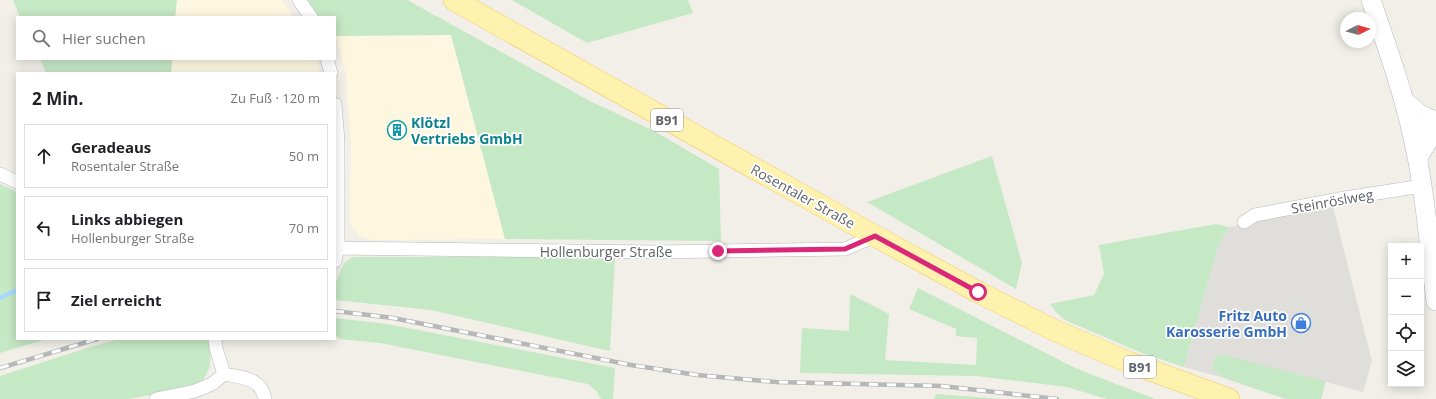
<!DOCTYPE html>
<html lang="de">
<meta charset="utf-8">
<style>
body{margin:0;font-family:"Open Sans",sans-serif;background:#f6f6f6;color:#202124}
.controls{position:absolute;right:12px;bottom:12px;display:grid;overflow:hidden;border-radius:0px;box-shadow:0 2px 10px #0003}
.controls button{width:36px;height:36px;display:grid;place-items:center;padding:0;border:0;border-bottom:1px solid #e0e0e0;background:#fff;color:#202124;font:20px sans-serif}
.compass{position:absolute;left:1340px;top:12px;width:36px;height:36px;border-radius:50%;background:#fff;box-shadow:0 2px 10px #0003;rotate:84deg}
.stop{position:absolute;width:12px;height:12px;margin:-9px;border:3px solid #db2777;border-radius:50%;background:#fff}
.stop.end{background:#db2777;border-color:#fff;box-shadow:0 1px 4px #0008}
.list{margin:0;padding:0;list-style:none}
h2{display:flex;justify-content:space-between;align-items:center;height:52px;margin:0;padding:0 16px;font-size:17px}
h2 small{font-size:13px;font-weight:400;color:#757577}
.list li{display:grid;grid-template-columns:26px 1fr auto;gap:12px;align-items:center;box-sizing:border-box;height:64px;margin:0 8px 8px;padding:0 8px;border:1px solid #e0e0e0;border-radius:0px}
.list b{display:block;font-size:15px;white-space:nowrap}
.list p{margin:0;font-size:13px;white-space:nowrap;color:#757577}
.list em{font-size:13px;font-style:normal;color:#757577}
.icon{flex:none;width:22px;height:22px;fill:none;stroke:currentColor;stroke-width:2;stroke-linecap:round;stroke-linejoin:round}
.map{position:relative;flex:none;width:1436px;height:399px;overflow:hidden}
.search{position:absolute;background:#fff;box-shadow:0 2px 10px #0003;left:16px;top:16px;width:320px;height:44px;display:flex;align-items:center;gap:10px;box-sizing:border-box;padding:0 14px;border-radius:0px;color:#757577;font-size:15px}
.panel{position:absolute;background:#fff;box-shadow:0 2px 10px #0003;left:16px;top:72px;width:320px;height:268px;border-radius:0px}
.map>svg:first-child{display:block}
</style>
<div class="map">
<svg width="1436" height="399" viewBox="0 0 1436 399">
<rect width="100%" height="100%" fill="#f1efe8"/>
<path fill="#fef7e0" d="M 177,0 L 282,0 L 294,17 L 175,17 Z
M 367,35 L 451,35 L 505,239 L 373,240 L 360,236 L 350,224 L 351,145 L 346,74 L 336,36 Z
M 172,59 L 317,59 L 320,73 L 171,73 Z"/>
<path fill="#e0deda" d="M 1333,207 L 1372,361 L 1363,392 L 1326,382 L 1321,399 L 1286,399 L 1227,379 L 1184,367 L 1218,246 L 1229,227 Z"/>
<path fill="#c5e8c5" d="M 13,0 L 177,0 L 175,17 L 20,17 Z
M 308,0 L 407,0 L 590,101 L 654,131 L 719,169 L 721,241 L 505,239 L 451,35 L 335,36 L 335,17 L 317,17 Z
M 512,0 L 688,0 L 693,13 L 587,43 Z
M 40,59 L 172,59 L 171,73 L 46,73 Z
M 992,156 L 1022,263 L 1016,289 L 867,202 Z
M 0,184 L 17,192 L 17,339 L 47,339 L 0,353 Z
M 1216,224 L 1229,227 L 1218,246 L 1184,367 L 1142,353 L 1065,320 L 1056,312 L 1050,304 L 1094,295 L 1104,274 L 1099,245 Z
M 353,257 L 615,257 L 610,351 L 431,310 L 335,300 L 335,285 L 344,263 Z
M 918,288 L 1075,368 L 1155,399 L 1107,399 L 1067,387 L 976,376 L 800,373 L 802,328 L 849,331 L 850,294 L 889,314 L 885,360 L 976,365 L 977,338 L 956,336 L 956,329 L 909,309 Z
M 335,318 L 387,324 L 615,368 L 613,399 L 601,399 L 597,392 L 588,384 L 380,343 L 340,339 L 335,335 Z
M 120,339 L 211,339 L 210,366 L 204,379 L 189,388 L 128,399 L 0,399 L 0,376 L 90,347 Z
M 1223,355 L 1323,381 L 1325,382 L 1321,399 L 1286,399 L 1227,379 L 1214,371 L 1213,367 L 1214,358 L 1217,356 Z
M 936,394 L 1002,399 L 934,399 Z"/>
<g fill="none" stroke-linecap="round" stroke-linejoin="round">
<path stroke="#aadaff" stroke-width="4.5" d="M 0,298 L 17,290"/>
<defs>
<path id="street" d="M 299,0 L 311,17
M 327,59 L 331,73
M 1403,96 L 1422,112 L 1436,118
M 335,104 L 338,141 L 338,248 L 335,261
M 1436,121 L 1420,124 L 1412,133 L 1424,135 L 1436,133
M 1418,163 L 1432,140 L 1436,135
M 0,174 L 17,182
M 1244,222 L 1255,215 L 1345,198 L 1422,186
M 335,248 L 656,252 L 845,249 L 875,236
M 215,339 L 216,348 L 224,374 C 242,378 261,377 265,399
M 156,399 L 195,391 L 212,384 L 224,374"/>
<path id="secondary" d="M 1371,0 C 1386,44 1402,88 1412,133 C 1425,188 1429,245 1436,301"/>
<path id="primary" d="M 454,0 L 875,236 L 978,292 L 1054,330 L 1128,362 L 1229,399"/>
</defs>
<use href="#street" stroke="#b5b8bc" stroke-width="14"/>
<use href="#secondary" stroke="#b6babf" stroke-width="20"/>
<use href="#primary" stroke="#f2c960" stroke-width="22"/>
<use href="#street" stroke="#fff" stroke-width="13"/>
<use href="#secondary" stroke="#fff" stroke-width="19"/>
<use href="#primary" stroke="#fff2af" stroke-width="21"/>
<defs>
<path id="rail" d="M 335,311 L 393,318 L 631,365 L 697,375 L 776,382 L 941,386 L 1057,399
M 0,368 L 97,339"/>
</defs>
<use href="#rail" stroke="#b6b7b8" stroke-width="4.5"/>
<use href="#rail" stroke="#fff" stroke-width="3" stroke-dasharray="9" stroke-linecap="butt"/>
</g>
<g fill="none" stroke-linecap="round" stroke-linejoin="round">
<path stroke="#db2777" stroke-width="5" d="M 718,251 L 845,249 L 875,236 L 978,292"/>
</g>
<defs>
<symbol id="building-ring" viewBox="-11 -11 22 22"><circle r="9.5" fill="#fff" stroke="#0f9aa8" stroke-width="1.5"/><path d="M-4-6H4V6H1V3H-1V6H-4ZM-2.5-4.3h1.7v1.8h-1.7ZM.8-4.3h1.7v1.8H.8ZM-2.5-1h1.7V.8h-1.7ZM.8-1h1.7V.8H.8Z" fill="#0f9aa8"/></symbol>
<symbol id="shop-ring" viewBox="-11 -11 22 22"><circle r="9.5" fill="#fff" stroke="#3f7fe0" stroke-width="1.5"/><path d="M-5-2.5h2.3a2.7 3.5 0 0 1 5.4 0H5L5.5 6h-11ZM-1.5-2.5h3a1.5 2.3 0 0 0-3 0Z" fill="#3f7fe0"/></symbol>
</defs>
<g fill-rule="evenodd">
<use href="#building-ring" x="386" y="119" width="22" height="22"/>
<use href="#shop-ring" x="1290" y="312" width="22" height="22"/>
</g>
<g text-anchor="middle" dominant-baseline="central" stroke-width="3.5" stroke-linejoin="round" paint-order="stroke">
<g fill="#fff" stroke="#8f9295" stroke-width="1">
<rect x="651" y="109" width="32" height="22" rx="3"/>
<rect x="1124" y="356" width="32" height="22" rx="3"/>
</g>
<g font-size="13" font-weight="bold" fill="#5f6368">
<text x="667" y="120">B91</text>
<text x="1140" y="367">B91</text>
</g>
<g font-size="14" font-weight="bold" fill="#0d838f" stroke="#fff" text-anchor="start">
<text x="411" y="122">Klötzl<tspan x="411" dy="16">Vertriebs GmbH</tspan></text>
</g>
<g font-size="14" fill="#5f6368" stroke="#fff">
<text transform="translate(803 196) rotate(29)">Rosentaler Straße</text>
<text transform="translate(1332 201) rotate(-10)">Steinröslweg</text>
<text x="606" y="251">Hollenburger Straße</text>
</g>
<g font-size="14" font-weight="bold" fill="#366cbe" stroke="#fff" text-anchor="end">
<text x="1287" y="315">Fritz Auto<tspan x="1287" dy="16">Karosserie GmbH</tspan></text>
</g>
</g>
</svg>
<div class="controls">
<button>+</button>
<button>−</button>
<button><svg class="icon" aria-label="locate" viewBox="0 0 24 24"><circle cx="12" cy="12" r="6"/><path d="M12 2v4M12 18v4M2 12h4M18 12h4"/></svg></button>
<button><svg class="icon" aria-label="layers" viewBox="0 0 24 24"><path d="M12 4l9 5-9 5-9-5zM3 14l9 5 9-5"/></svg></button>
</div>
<svg class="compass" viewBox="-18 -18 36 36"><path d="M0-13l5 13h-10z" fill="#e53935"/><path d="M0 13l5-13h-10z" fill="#757577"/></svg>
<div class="stop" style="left:978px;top:292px"></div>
<div class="stop end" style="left:718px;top:251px"></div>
<div class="search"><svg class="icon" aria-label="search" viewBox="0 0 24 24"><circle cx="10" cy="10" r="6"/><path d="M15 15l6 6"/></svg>Hier suchen</div>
<section class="panel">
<h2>2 Min.<small>Zu Fuß · 120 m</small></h2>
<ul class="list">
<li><svg class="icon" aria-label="ahead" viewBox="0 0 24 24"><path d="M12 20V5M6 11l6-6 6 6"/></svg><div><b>Geradeaus</b><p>Rosentaler Straße</p></div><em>50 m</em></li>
<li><svg class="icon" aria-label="left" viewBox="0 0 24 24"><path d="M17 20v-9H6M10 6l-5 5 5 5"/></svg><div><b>Links abbiegen</b><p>Hollenburger Straße</p></div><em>70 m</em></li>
<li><svg class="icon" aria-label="arrive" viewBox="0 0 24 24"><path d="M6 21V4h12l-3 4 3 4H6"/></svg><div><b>Ziel erreicht</b></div></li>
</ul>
</section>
</div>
